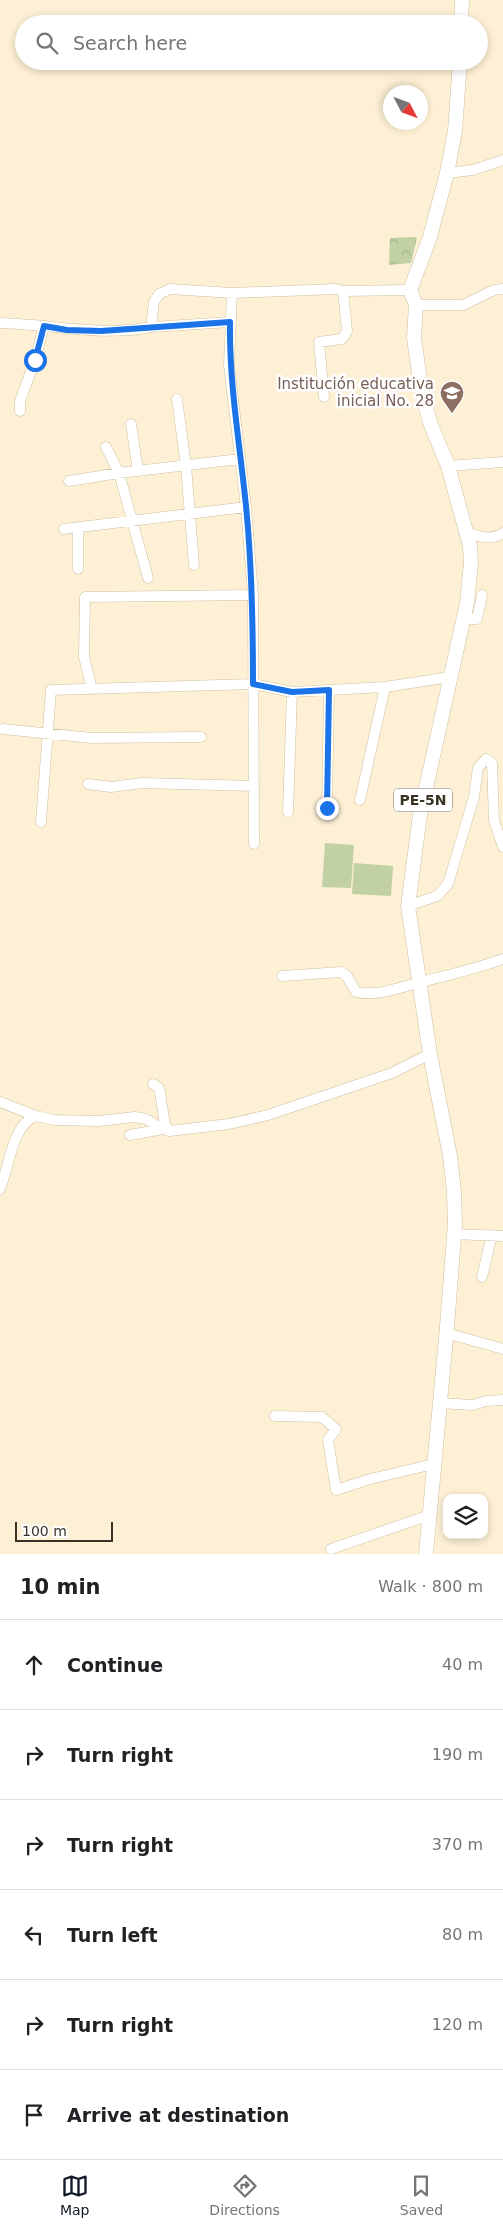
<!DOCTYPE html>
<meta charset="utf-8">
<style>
body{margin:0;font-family:"DejaVu Sans",sans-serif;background:#f6f6f6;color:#202124}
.controls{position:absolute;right:15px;bottom:15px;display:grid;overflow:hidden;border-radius:10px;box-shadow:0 2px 8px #0003}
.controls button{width:45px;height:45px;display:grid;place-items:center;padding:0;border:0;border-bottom:1px solid #e0e0e0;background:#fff;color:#202124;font:25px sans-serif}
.compass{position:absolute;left:383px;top:85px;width:45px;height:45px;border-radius:50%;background:#fff;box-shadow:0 2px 8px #0003;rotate:131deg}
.scale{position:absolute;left:15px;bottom:12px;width:98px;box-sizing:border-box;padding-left:5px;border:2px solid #393325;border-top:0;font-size:14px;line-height:18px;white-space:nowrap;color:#393325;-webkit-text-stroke:4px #fff;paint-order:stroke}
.stop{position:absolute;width:15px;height:15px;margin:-11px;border:4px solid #1a73e8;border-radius:50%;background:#fff}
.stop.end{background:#1a73e8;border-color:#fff;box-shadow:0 1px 5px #0008}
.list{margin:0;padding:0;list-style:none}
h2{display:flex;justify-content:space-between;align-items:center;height:65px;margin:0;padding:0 20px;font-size:21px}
h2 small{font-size:16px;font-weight:400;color:#757577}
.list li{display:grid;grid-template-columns:32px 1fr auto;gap:15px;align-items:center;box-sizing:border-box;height:90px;padding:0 20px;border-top:1px solid #e0e0e0}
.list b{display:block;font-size:19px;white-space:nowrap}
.list em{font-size:16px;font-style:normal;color:#757577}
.icon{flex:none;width:28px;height:28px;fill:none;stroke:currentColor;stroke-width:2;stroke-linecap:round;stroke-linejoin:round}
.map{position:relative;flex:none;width:503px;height:1554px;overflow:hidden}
.search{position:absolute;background:#fff;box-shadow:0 2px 8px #0003;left:15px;right:15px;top:15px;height:55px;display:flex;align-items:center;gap:12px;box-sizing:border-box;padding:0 18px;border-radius:28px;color:#757577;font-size:19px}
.sheet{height:605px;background:#fff}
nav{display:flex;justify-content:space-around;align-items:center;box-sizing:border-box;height:70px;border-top:1px solid #e0e0e0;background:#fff;font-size:14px;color:#757577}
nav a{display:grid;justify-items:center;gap:2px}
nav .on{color:#111827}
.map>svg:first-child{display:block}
</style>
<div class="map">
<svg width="503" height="1554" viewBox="0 0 503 1554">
<defs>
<pattern id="park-crowns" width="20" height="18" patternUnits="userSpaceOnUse" patternTransform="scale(1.25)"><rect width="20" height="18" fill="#c1d1a3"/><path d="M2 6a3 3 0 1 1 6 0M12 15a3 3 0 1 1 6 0" fill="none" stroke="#a7b48c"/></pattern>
</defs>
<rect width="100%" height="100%" fill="#fdf0d5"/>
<path fill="#c1d1a3" d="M 325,843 L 354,845 L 351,888 L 322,887 Z
M 354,863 L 393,866 L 391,896 L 352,894 Z"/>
<path fill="url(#park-crowns)" d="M 415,237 L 417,238 L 411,263 L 389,265 L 390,238 Z"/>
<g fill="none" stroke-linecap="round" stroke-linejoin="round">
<defs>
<path id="minor" d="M 447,173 L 473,170 L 503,160
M 232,293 L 229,366 L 246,507 L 253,595 L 254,844
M 416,305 L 463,305 L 494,290 L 503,289
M 0,323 C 51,324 100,337 151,327 L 154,302 L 159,294 L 170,289 L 232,293 L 336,289 L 343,291 L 410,290
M 151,327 L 230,322
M 324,397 L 319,342 L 342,339 L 347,331 L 343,291
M 177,399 L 186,466 L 194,565
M 20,411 L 20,401 L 35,360 L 44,326
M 131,424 L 138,471
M 106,447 L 119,473 L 148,578
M 448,466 L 503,462
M 69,481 L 119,473 L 240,459
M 64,529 L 246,507
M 466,532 C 481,537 489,541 503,533
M 78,569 L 78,528
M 464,619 L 477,619 L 482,595
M 92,689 L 84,657 L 85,597 L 253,595
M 3,729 L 92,738 L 201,737
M 88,784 L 111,787 L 142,783 L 254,786
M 360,800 L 385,687
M 327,808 L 329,690
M 288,812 L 292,692
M 41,822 L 51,690 L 253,684 L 292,692 L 385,687 L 450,677
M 408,906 L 437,896 L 448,884 L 474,797 L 478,768 L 486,759 L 492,763 L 494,820 L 503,847
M 282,976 L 341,972 L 347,976 L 356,992 C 376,997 401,987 421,982 C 449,975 476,969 503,959
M 153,1084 L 158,1087 L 160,1092 L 165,1125 L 169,1131
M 0,1102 L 36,1116 L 54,1120 L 99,1121 L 135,1117 L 146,1119 L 163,1129
M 130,1135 L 163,1129 L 169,1131 L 229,1124 L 268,1115 L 392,1073 L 430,1054
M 0,1189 C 9,1168 12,1124 36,1116
M 453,1234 L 503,1236
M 482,1277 L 492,1235
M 446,1333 L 503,1349
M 439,1403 L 473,1405 L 486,1401 L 503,1400
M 275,1416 L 322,1417 L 336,1429 L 328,1440 L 336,1490 L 370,1479 L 434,1464
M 331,1549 L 430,1515"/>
<path id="highway" d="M 461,24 L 462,0
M 426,1554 L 447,1327 L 455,1224 L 454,1192 L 450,1156 L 430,1054 L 408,906 L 420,815 L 467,603 L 471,563 L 470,546 L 448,466 L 431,425 L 422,394 L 414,338 L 416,305 L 410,290 L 429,240 L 447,173 L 455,131 L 460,61"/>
</defs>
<use href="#minor" stroke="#cfc09f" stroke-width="11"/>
<use href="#highway" stroke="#cfc09f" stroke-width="15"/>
<use href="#minor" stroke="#fff" stroke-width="10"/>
<use href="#highway" stroke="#fff" stroke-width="14"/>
</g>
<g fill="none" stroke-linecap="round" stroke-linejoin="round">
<path stroke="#1a73e8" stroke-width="6" d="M 35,360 L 44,326 L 67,330 L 101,331 L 230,322 C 229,384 240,445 246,506 C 252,566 253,625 253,684 L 292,692 L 329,690 L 327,808"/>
</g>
<defs>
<symbol id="school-pin" viewBox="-11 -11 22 30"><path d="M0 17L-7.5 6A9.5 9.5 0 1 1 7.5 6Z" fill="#8d6e63" stroke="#fff"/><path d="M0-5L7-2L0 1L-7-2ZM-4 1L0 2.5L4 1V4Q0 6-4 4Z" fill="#fff"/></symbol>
</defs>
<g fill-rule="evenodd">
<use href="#school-pin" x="438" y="379" width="28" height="38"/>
</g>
<g text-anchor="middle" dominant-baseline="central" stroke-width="5" stroke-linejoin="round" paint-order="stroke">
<rect fill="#fff" stroke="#747066" stroke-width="1" x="394" y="788.5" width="58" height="23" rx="4"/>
<g font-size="14" font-weight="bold" fill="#393325">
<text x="423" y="800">PE-5N</text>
</g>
<g font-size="15" fill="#785e54" stroke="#fff" text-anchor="end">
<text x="434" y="384">Institución educativa<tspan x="434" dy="17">inicial No. 28</tspan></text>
</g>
</g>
</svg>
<div class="controls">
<button><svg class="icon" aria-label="layers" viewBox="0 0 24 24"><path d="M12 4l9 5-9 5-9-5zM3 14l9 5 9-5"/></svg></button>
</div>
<svg class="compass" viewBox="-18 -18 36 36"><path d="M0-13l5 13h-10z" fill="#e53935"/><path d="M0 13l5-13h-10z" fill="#757577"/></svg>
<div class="scale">100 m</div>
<div class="stop" style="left:35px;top:360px"></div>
<div class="stop end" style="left:327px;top:808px"></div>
<div class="search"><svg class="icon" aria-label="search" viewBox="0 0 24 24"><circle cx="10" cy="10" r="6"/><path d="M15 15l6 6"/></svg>Search here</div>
</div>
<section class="sheet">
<h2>10 min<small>Walk · 800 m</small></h2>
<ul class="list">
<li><svg class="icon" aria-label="ahead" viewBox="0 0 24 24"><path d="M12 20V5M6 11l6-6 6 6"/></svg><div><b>Continue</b></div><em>40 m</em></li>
<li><svg class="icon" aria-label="right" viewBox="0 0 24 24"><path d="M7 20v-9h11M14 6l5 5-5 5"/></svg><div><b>Turn right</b></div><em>190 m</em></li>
<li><svg class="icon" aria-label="right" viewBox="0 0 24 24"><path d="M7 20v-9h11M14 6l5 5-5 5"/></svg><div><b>Turn right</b></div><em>370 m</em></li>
<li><svg class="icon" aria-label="left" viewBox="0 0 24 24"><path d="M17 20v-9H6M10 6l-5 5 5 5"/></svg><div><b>Turn left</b></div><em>80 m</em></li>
<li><svg class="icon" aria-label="right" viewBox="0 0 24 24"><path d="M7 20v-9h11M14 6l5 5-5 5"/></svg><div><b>Turn right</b></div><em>120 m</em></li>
<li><svg class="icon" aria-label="arrive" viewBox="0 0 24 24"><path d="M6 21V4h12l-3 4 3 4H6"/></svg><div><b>Arrive at destination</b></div></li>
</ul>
</section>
<nav>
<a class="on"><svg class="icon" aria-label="map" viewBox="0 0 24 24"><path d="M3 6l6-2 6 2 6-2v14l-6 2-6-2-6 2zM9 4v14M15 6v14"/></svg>Map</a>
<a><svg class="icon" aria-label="directions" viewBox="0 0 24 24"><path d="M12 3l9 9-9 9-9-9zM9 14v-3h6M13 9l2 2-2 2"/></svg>Directions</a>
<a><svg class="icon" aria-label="saved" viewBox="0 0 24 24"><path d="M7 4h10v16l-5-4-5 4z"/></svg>Saved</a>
</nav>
